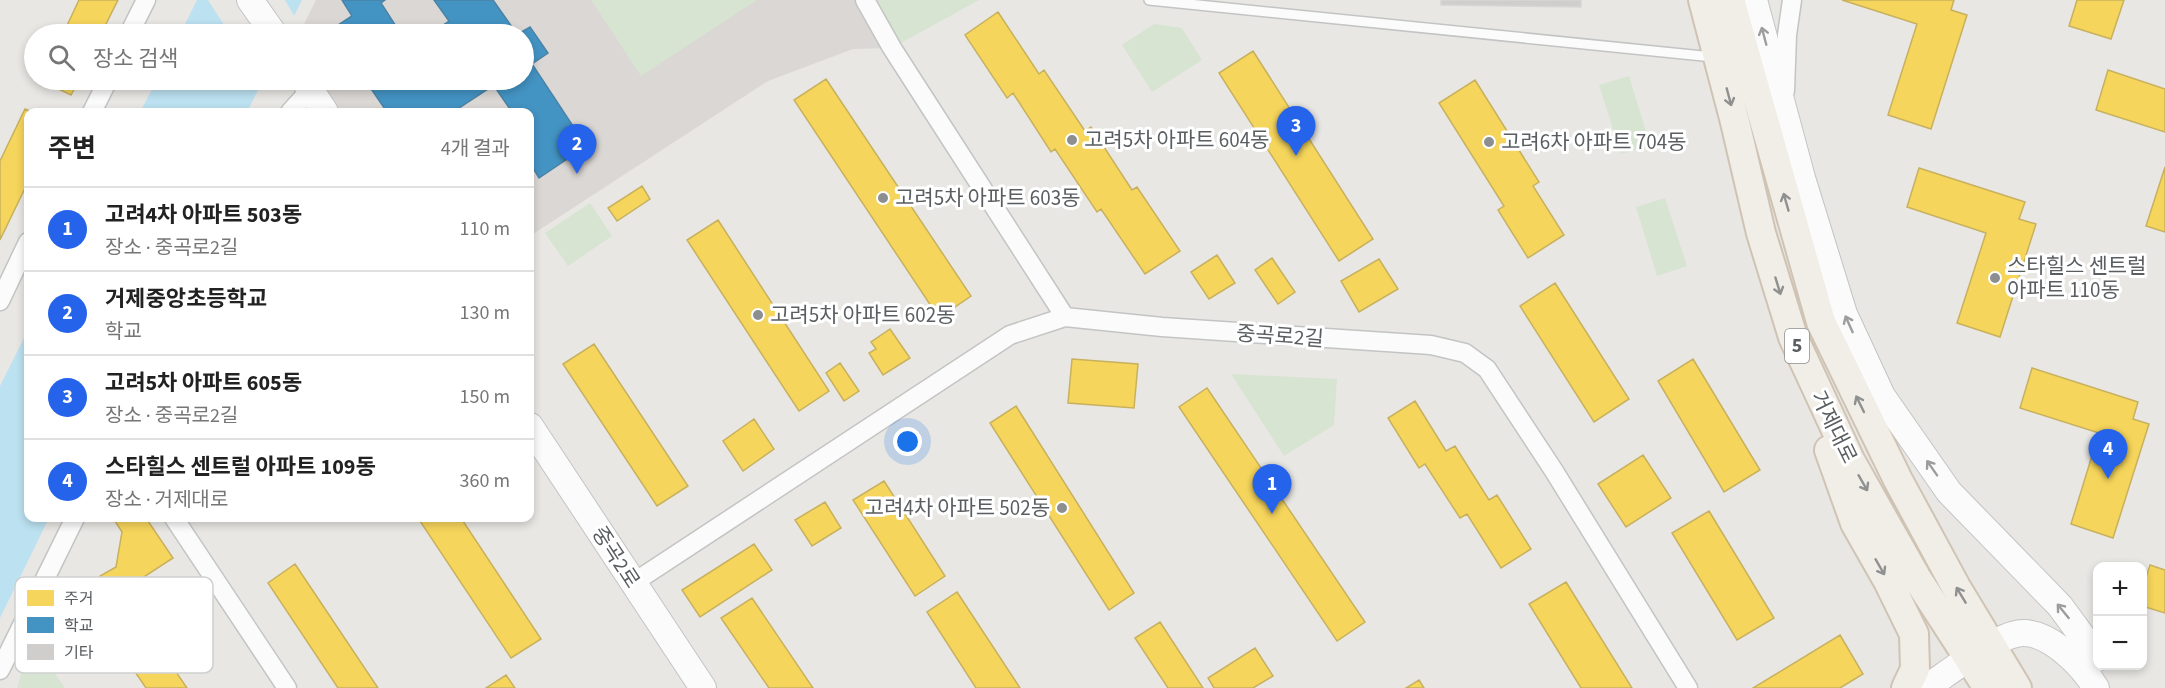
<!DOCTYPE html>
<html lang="ko">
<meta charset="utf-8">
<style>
body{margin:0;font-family:"Source Sans 3","Noto Sans KR",sans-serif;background:#f2f2f2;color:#222}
.controls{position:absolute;right:18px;bottom:18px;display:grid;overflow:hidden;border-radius:12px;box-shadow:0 3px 9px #0003}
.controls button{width:54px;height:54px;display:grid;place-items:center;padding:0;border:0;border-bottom:2px solid #e0e0e0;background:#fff;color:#222;font:30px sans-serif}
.you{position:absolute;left:908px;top:442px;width:21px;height:21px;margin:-15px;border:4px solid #fff;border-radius:50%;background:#1a73e8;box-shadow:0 0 0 9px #1a73e833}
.badge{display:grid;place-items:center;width:39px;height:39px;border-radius:50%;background:#2563eb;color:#fff;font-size:20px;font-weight:700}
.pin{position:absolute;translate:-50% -50px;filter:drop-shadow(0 2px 3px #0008)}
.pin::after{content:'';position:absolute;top:32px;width:21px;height:18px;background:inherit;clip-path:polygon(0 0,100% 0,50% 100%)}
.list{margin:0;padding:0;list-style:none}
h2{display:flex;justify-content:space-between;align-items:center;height:78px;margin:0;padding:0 24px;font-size:26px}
h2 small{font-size:20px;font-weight:400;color:#767676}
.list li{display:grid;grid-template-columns:39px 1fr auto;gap:18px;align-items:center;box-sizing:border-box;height:84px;padding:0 24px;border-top:2px solid #e0e0e0}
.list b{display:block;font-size:22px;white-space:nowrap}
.list p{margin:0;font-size:20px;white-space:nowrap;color:#767676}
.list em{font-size:20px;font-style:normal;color:#767676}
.icon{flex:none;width:33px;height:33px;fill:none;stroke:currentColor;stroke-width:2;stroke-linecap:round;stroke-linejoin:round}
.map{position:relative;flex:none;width:2165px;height:688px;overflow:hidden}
.search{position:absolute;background:#fff;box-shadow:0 3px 9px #0003;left:24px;top:24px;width:510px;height:66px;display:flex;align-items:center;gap:15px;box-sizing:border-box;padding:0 21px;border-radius:33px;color:#767676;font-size:22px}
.panel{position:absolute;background:#fff;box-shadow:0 3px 9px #0003;left:24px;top:108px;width:510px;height:414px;border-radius:12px}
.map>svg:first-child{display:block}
</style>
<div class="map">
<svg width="2165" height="688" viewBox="0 0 2165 688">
<rect width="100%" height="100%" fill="#e9e7e4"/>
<path fill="#dbd7d4" d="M 316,0 L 865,0 L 892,48 L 853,49 L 768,81 L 530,236 L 530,112 L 325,112 L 304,80 L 524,80 L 524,34 L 299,34 Z"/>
<path fill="#d6e4d1" d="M 591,0 L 757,0 L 641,76 Z
M 865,0 L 979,0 L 892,48 Z
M 1154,24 L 1182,28 L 1202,60 L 1152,92 L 1122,45 Z
M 1629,76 L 1650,145 L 1621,154 L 1599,85 Z
M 1665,198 L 1687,266 L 1657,276 L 1636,207 Z
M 590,203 L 612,236 L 568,266 L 545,233 Z
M 1231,374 L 1337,379 L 1334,425 L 1284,456 Z
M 43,656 L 65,688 L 17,688 L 22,671 Z"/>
<path fill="#bce1f0" d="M 197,0 L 302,0 L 285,34 L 180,34 Z
M 157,80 L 263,80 L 247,112 L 140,112 Z
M 28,330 L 28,518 L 49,518 L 0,618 L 0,386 Z"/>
<path fill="#e9e7e4" d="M 208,0 L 285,0 L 296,19 L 288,34 L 230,34 Z"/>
<path fill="#f6d55c" stroke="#c7b15e" stroke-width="1.5" d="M 79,0 L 118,0 L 101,34 L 63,34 Z
M 1842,0 L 1954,0 L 1951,10 L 1967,15 L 1931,129 L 1888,115 L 1917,24 Z
M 2077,0 L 2124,0 L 2111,39 L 2069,26 Z
M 998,12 L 1039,74 L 1044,70 L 1085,131 L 1091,127 L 1132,190 L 1137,187 L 1180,251 L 1145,274 L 1101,209 L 1097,212 L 1055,149 L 1051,152 L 1013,93 L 1007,98 L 965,35 Z
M 1253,51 L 1373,239 L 1339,261 L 1219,73 Z
M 2108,70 L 2165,89 L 2165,132 L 2096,110 Z
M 826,79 L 971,296 L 939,318 L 794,100 Z
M 40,80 L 79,80 L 71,95 Z
M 1475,80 L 1539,182 L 1533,186 L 1564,235 L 1528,258 L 1498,210 L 1504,206 L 1439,103 Z
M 25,109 L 32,112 L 28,112 L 28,182 L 0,240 L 0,161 Z
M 2165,167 L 2165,232 L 2146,226 Z
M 1919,168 L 2025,202 L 2019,219 L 2036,224 L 2000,337 L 1957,323 L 1986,233 L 1907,207 Z
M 642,186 L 650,199 L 617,221 L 608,208 Z
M 718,220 L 829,391 L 799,411 L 687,240 Z
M 1217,255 L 1235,283 L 1209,299 L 1191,272 Z
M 1272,258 L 1295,292 L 1278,304 L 1255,270 Z
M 1379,259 L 1398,289 L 1359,312 L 1341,281 Z
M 1555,283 L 1629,399 L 1594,422 L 1520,306 Z
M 890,329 L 910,358 L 883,375 L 869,353 L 876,349 L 871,342 Z
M 594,344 L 688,486 L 657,506 L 563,364 Z
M 1072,359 L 1138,364 L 1134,408 L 1068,403 Z
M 1693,359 L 1760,470 L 1724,492 L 1658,381 Z
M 840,363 L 859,391 L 844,401 L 826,373 Z
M 2032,368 L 2138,402 L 2133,419 L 2149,424 L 2113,538 L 2071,524 L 2099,433 L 2020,408 Z
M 1207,388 L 1365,622 L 1337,641 L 1179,407 Z
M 1415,401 L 1446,451 L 1455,446 L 1489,500 L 1497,495 L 1531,549 L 1501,568 L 1467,514 L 1460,518 L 1425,464 L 1419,468 L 1388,418 Z
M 1016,406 L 1134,593 L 1109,610 L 990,423 Z
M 754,419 L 774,449 L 743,471 L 723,441 Z
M 1643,455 L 1671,498 L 1626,527 L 1598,484 Z
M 884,481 L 945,576 L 915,596 L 853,500 Z
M 825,502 L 841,528 L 812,546 L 795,520 Z
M 1709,511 L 1774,618 L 1737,640 L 1672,533 Z
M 113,518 L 146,518 L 173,558 L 107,601 L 97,585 L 100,576 L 116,567 L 122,532 Z
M 418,518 L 461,518 L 541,639 L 511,658 Z
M 754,544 L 772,570 L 700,617 L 682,590 Z
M 295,564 L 378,688 L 338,688 L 268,583 Z
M 2150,565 L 2165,570 L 2165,613 L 2142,606 L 2142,590 Z
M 1566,582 L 1632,688 L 1581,688 L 1529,604 Z
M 957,592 L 1020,688 L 976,688 L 927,612 Z
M 752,598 L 813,688 L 769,688 L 721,618 Z
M 142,622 L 187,688 L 146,688 L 114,641 Z
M 1160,622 L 1203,688 L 1168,688 L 1135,638 Z
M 1840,635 L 1863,674 L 1840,688 L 1753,688 Z
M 1255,648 L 1273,676 L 1253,688 L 1214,688 L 1208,678 Z
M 506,675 L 515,688 L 486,688 Z
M 1419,680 L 1424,688 L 1406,688 Z"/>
<path fill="#4393c3" stroke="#4a83a6" stroke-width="1.5" d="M 342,0 L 385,0 L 381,3 L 401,34 L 336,34 L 332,29 L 352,16 Z
M 434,0 L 493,0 L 517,34 L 439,34 L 436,30 L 449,21 Z
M 530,27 L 548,53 L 532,64 L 581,138 L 576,153 L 539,178 L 530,163 L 530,147 L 533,145 L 530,139 L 530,112 L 512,112 L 490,80 L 524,80 L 524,34 L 518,34 Z
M 365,80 L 430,80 L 434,85 L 442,80 L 490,80 L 494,85 L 453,112 L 387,112 Z"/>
<path fill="#d0cecd" stroke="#d8d6d4" stroke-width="1.5" d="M 1441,0 L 1581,0 L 1581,7 L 1441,5 Z"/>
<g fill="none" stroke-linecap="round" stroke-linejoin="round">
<defs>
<path id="lane" d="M 1149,0 L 1713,57"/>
<path id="street" d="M 865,0 L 892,48 L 1065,317 L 1162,327 L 1431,345 L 1465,353 L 1487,369 L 1554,471 L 1688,688
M 129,34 L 146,0
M 1785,91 L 1787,35 L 1792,0
M 92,112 L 108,80
M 290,112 L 310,90
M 0,301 L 28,242
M 174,518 L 287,688
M 633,583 L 1010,335 L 1065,317
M 0,670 L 75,518"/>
<path id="secondary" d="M 250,0 L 274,34
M 1754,0 L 1802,178 L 1844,314 L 1882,396 L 1949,492 L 2060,606 L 2098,658
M 304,80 L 325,112
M 530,426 L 703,688
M 1926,688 C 1948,673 1992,639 2016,634 C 2046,627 2082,665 2096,688"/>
<path id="primary" d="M 1703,0 L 1735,122 L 1761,233 L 1793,337 L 1850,460 L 1916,577 L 1988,688
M 1730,0 L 1821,322 L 1898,480 L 1956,587 L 2017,688
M 1829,450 L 1855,523 L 1888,581 L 1914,634 L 1915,669 L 1906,688"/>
</defs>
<use href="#lane" stroke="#c3c4c4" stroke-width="12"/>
<use href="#street" stroke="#c3c4c4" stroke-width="21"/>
<use href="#secondary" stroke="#c3c4c4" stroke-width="28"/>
<use href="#primary" stroke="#cfc3b4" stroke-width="32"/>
<use href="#lane" stroke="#fcfbfb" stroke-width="9"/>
<use href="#street" stroke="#fcfbfb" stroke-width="18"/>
<use href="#secondary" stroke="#fcfbfb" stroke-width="26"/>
<use href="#primary" stroke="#f1ede7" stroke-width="28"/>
</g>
<defs><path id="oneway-shaft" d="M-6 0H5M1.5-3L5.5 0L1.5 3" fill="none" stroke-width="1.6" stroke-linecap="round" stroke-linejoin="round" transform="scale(1.5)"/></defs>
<g stroke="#9b9d9f">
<use href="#oneway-shaft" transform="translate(1764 36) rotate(-105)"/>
<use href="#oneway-shaft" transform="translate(1849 324) rotate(-114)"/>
<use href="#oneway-shaft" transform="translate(1932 468) rotate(-125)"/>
<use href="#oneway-shaft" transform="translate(2063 611) rotate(-129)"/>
</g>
<g stroke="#8f9090">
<use href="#oneway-shaft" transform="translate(1729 97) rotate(75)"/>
<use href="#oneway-shaft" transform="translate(1786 202) rotate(-106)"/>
<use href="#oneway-shaft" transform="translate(1778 286) rotate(73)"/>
<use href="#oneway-shaft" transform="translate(1860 404) rotate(-116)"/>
<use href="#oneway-shaft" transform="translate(1863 483) rotate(60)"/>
<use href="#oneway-shaft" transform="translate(1880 567) rotate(60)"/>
<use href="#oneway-shaft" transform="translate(1961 595) rotate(-121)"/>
</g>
<g fill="#8c8e8f" stroke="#fff" stroke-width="2">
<circle cx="1072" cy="140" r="6"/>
<circle cx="1489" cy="142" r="6"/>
<circle cx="883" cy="198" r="6"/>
<circle cx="1995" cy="278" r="6"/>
<circle cx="758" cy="315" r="6"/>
<circle cx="1062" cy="508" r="6"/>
</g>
<g text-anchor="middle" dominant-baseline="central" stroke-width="6" stroke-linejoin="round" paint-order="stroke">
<rect fill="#fff" stroke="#8c8e90" stroke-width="1.5" x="1785" y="329" width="24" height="34" rx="4.5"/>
<g font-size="20" font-weight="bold" fill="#5a5e61">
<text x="1797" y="346">5</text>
</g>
<g font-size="21" fill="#5a5e61" stroke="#fff" text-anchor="start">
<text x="1084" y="140">고려5차 아파트 604동</text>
<text x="1501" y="142">고려6차 아파트 704동</text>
<text x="895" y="198">고려5차 아파트 603동</text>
<text x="2007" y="266">스타힐스 센트럴<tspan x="2007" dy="24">아파트 110동</tspan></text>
<text x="770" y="315">고려5차 아파트 602동</text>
<text x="1050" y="508" text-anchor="end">고려4차 아파트 502동</text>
</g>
<g font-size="21" fill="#5a5e61" stroke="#fff">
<text transform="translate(1280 336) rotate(4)">중곡로2길</text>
<text transform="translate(1834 427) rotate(64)">거제대로</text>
<text transform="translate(616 557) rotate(57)">중곡2로</text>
</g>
</g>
<rect x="15" y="577" width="198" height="96" rx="9" fill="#fff" stroke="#cecfd0" stroke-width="1.5"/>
<rect x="27" y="590" width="27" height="16" fill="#f6d55c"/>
<rect x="27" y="617" width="27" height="16" fill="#4393c3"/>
<rect x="27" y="644" width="27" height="16" fill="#d0cecd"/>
<g font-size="16" fill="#5a5e61">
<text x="64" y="604">주거</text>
<text x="64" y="631">학교</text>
<text x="64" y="658">기타</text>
</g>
</svg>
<div class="controls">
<button>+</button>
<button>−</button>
</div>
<div class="you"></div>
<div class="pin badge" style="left:1272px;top:514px">1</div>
<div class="pin badge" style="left:577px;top:174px">2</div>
<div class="pin badge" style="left:1296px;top:156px">3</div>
<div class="pin badge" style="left:2108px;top:479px">4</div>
<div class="search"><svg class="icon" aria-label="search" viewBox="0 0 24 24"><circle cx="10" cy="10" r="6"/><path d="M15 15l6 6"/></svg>장소 검색</div>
<section class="panel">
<h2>주변<small>4개 결과</small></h2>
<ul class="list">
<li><span class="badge">1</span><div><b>고려4차 아파트 503동</b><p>장소 · 중곡로2길</p></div><em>110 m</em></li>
<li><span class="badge">2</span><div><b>거제중앙초등학교</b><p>학교</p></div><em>130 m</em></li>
<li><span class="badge">3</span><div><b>고려5차 아파트 605동</b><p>장소 · 중곡로2길</p></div><em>150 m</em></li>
<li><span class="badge">4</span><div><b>스타힐스 센트럴 아파트 109동</b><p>장소 · 거제대로</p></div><em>360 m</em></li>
</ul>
</section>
</div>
